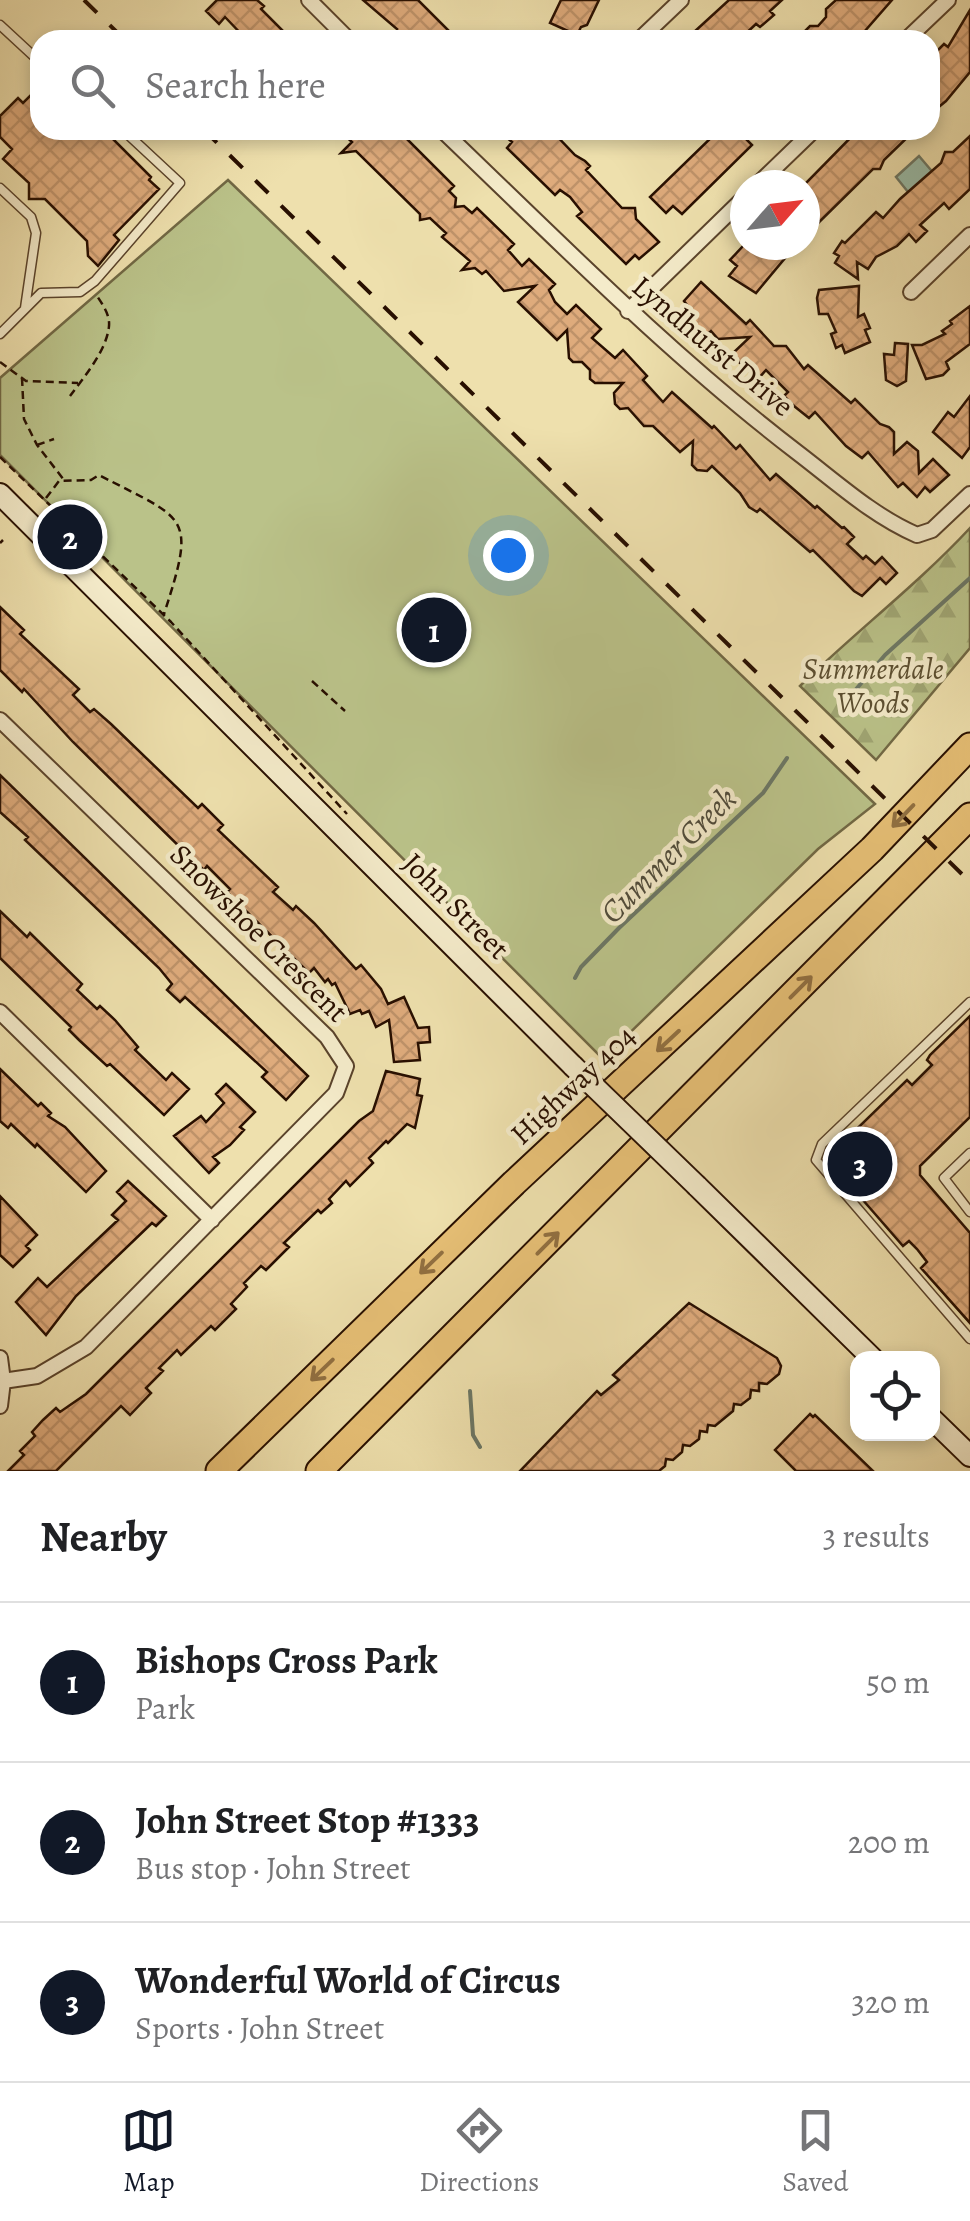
<!DOCTYPE html>
<meta charset="utf-8">
<style>
body{margin:0;font-family:Alegreya,serif;background:#f2f2f2;color:#202124}
.controls{position:absolute;right:30px;bottom:30px;display:grid;overflow:hidden;border-radius:20px;box-shadow:0 5px 15px #0003}
.controls button{width:90px;height:90px;display:grid;place-items:center;padding:0;border:0;border-bottom:2px solid #e0e0e0;background:#fff;color:#202124;font:50px sans-serif}
.compass{position:absolute;left:730px;top:170px;width:90px;height:90px;border-radius:50%;background:#fff;box-shadow:0 5px 15px #0003;rotate:62deg}
.you{position:absolute;left:508px;top:555px;width:35px;height:35px;margin:-25px;border:8px solid #fff;border-radius:50%;background:#1a73e8;box-shadow:0 0 0 15px #1a73e833}
.badge{display:grid;place-items:center;width:65px;height:65px;border-radius:50%;background:#111827;color:#fff;font-size:32px;font-weight:700}
.pin{position:absolute;translate:-50% -50%;border:5px solid #fff;box-shadow:0 2px 10px #0006}
.list{margin:0;padding:0;list-style:none}
h2{display:flex;justify-content:space-between;align-items:center;height:130px;margin:0;padding:0 40px;font-size:42px}
h2 small{font-size:32px;font-weight:400;color:#757577}
.list li{display:grid;grid-template-columns:65px 1fr auto;gap:30px;align-items:center;box-sizing:border-box;height:160px;padding:0 40px;border-top:2px solid #e0e0e0}
.list b{display:block;font-size:38px;white-space:nowrap}
.list p{margin:0;font-size:32px;white-space:nowrap;color:#757577}
.list em{font-size:32px;font-style:normal;color:#757577}
.icon{flex:none;width:55px;height:55px;fill:none;stroke:currentColor;stroke-width:2;stroke-linecap:round;stroke-linejoin:round}
.map{position:relative;flex:none;width:970px;height:1471px;overflow:hidden}
.search{position:absolute;background:#fff;box-shadow:0 5px 15px #0003;left:30px;right:30px;top:30px;height:110px;display:flex;align-items:center;gap:25px;box-sizing:border-box;padding:0 35px;border-radius:30px;color:#757577;font-size:38px}
.sheet{height:610px;background:#fff}
nav{display:flex;justify-content:space-around;align-items:center;box-sizing:border-box;height:140px;border-top:2px solid #e0e0e0;background:#fff;font-size:28px;color:#757577}
nav a{display:grid;justify-items:center;gap:5px}
nav .on{color:#111827}
.map>svg:first-child{display:block}
</style>
<div class="map">
<svg width="970" height="1471" viewBox="0 0 970 1471">
<defs>
<pattern id="forest-firs" width="22" height="20" patternUnits="userSpaceOnUse" patternTransform="scale(2.5)"><rect width="22" height="20" fill="#bac289"/><path d="M5 1l3.5 6h-7zM16 11l3.5 6h-7z" fill="#a0a674"/></pattern>
<pattern id="building-cross-hatch" width="8" height="8" patternUnits="userSpaceOnUse" patternTransform="scale(2.5)"><rect width="8" height="8" fill="#deab7c"/><path d="M0 0l8 8M0 8l8-8" fill="none" stroke="#be9269"/></pattern>
</defs>
<rect width="100%" height="100%" fill="#eee0ad"/>
<filter id="stains"><feTurbulence type="fractalNoise" baseFrequency=".002" numOctaves="4"/><feColorMatrix values="0 0 0 0 .2 0 0 0 0 .09 0 0 0 0 .02 0 0 0 .5 -.17"/></filter>
<radialGradient id="worn" r=".72"><stop offset=".6" stop-color="#630" stop-opacity="0"/><stop offset="1" stop-color="#630" stop-opacity=".3"/></radialGradient>
<path fill="url(#forest-firs)" stroke="#716844" stroke-width="2.5" d="M 970,528 L 970,648 L 876,760 L 800,686 C 855,632 917,585 970,528 Z"/>
<path fill="#bac289" stroke="#716844" stroke-width="2.5" d="M 228,180 L 875,804 L 818,849 L 603,1059 L 0,455 L 0,378 Z"/>
<path fill="#99bda9" stroke="#6c7765" stroke-width="2.5" d="M 919,156 L 936,176 L 912,197 L 896,177 Z"/>
<g fill="none" stroke-linecap="round" stroke-linejoin="round">
<path stroke="#6c7765" stroke-width="4" d="M 852,694 L 885,655 L 970,578
M 575,978 L 581,967 L 619,928 L 763,793 L 787,758
M 470,1391 L 473,1435 L 480,1447"/>
</g>
<path fill="url(#building-cross-hatch)" stroke="#280f00" stroke-width="2.5" d="M 217,0 L 257,0 L 264,6 L 261,9 L 292,40 L 247,40 L 225,17 L 219,24 L 206,11 Z
M 363,0 L 418,0 L 458,40 L 386,40 L 397,29 Z
M 561,0 L 599,0 L 587,25 L 581,27 L 577,35 L 550,23 Z
M 729,0 L 782,0 L 770,11 L 774,15 L 760,27 L 756,24 L 740,39 L 699,40 L 694,37 L 693,33 Z
M 836,0 L 892,0 L 857,40 L 805,40 L 805,31 L 810,26 L 818,26 L 826,17 L 826,9 Z
M 970,10 L 970,72 L 946,101 L 930,114 L 930,58 L 944,44 L 948,47 Z
M 40,86 L 40,130 L 104,130 L 151,177 L 149,180 L 159,189 L 114,235 L 119,240 L 98,266 L 88,256 L 87,241 L 45,199 L 29,199 L 29,183 L 3,159 L 12,149 L 0,137 L 0,116 L 18,98 L 23,103 Z
M 339,130 L 398,130 L 454,186 L 449,191 L 456,198 L 455,207 L 464,206 L 472,213 L 477,208 L 514,244 L 508,250 L 522,266 L 529,259 L 555,284 L 549,290 L 555,302 L 567,314 L 576,305 L 601,329 L 592,338 L 615,358 L 623,350 L 647,376 L 643,380 L 663,402 L 672,392 L 712,428 L 714,426 L 736,449 L 740,445 L 770,480 L 776,474 L 815,508 L 817,506 L 842,528 L 844,527 L 854,537 L 847,544 L 863,559 L 866,556 L 875,564 L 882,557 L 897,573 L 886,584 L 880,578 L 862,596 L 854,591 L 813,550 L 810,552 L 760,509 L 757,512 L 749,507 L 740,493 L 712,466 L 707,471 L 697,470 L 692,465 L 693,441 L 680,452 L 653,426 L 644,426 L 628,408 L 620,409 L 615,404 L 614,393 L 623,383 L 595,383 L 590,379 L 590,370 L 582,362 L 573,362 L 569,358 L 567,330 L 557,340 L 518,302 L 535,286 L 504,291 L 486,271 L 482,274 L 475,268 L 462,270 L 470,261 L 442,237 L 446,233 L 430,218 L 420,220 L 420,214 L 356,151 L 341,153 L 352,142 Z
M 511,130 L 551,130 L 575,155 L 585,161 L 590,166 L 586,170 L 622,208 L 635,208 L 636,219 L 659,242 L 639,259 L 635,255 L 626,264 L 577,216 L 582,212 L 570,197 L 560,190 L 555,195 L 507,148 L 512,142 L 505,136 Z
M 719,130 L 753,130 L 745,138 L 752,145 L 682,214 L 673,206 L 666,213 L 650,197 Z
M 858,130 L 915,130 L 884,160 L 880,169 L 873,169 L 805,236 L 805,184 Z
M 970,136 L 970,189 L 949,209 L 944,203 L 920,225 L 927,231 L 916,242 L 909,234 L 897,246 L 876,257 L 868,269 L 857,262 L 858,279 L 835,263 L 839,256 L 834,253 L 842,241 L 845,243 L 876,212 L 883,218 L 900,199 L 941,163 L 945,152 L 953,152 Z
M 744,245 L 796,245 L 756,293 L 729,276 L 737,266 L 730,260 Z
M 701,282 L 746,324 L 750,320 L 774,346 L 786,346 L 804,369 L 808,365 L 851,403 L 855,399 L 880,424 L 889,427 L 894,432 L 894,454 L 907,442 L 918,451 L 919,473 L 933,459 L 949,475 L 930,492 L 925,487 L 917,497 L 903,483 L 898,487 L 868,452 L 862,458 L 846,446 L 815,412 L 809,418 L 794,406 L 784,396 L 788,392 L 766,370 L 758,379 L 731,355 L 750,337 L 718,339 L 711,331 L 705,337 L 679,314 L 688,306 L 684,301 Z
M 859,286 L 858,317 L 864,314 L 870,328 L 865,330 L 870,342 L 845,353 L 842,345 L 836,348 L 831,334 L 836,332 L 828,314 L 819,314 L 817,298 L 819,290 Z
M 970,306 L 970,344 L 946,362 L 949,369 L 943,375 L 926,379 L 912,345 L 922,345 L 945,334 L 942,331 L 952,324 L 950,321 Z
M 895,343 L 908,344 L 906,381 L 897,386 L 886,380 L 884,354 L 894,355 Z
M 970,396 L 970,447 L 962,458 L 933,432 L 948,412 L 954,417 Z
M 0,607 L 24,630 L 20,634 L 79,689 L 73,695 L 90,712 L 94,709 L 111,724 L 198,808 L 202,804 L 223,825 L 218,830 L 278,887 L 273,892 L 293,910 L 296,906 L 314,923 L 356,969 L 361,965 L 381,989 L 388,1004 L 404,997 L 418,1028 L 429,1027 L 430,1042 L 418,1043 L 420,1060 L 394,1062 L 389,1020 L 376,1027 L 369,1011 L 362,1014 L 360,1010 L 350,1014 L 335,983 L 332,985 L 328,979 L 325,982 L 314,968 L 309,973 L 227,892 L 230,889 L 207,866 L 204,870 L 192,859 L 73,742 L 24,689 L 22,692 L 0,670 Z
M 0,775 L 308,1076 L 286,1100 L 262,1077 L 267,1072 L 185,997 L 180,1002 L 167,990 L 172,984 L 159,968 L 25,840 L 28,837 L 0,812 Z
M 0,911 L 27,937 L 30,933 L 82,984 L 77,990 L 97,1009 L 100,1006 L 115,1020 L 138,1047 L 135,1050 L 166,1080 L 172,1073 L 189,1089 L 164,1115 L 110,1064 L 107,1066 L 79,1040 L 69,1030 L 71,1027 L 0,958 Z
M 970,1016 L 970,1117 L 920,1166 L 920,1175 L 970,1233 L 970,1323 L 921,1268 L 927,1262 L 917,1249 L 909,1241 L 903,1246 L 835,1168 L 842,1162 L 833,1152 L 907,1080 L 912,1085 L 932,1065 L 927,1060 L 930,1055 Z
M 0,1069 L 38,1106 L 41,1103 L 51,1113 L 48,1116 L 65,1127 L 106,1171 L 86,1192 L 37,1144 L 35,1147 L 11,1124 L 8,1128 L 0,1121 Z
M 386,1071 L 420,1079 L 417,1095 L 422,1096 L 415,1128 L 407,1124 L 388,1143 L 386,1141 L 369,1158 L 373,1163 L 350,1186 L 346,1181 L 329,1199 L 332,1203 L 321,1213 L 318,1210 L 284,1243 L 289,1247 L 266,1270 L 261,1266 L 244,1283 L 247,1287 L 231,1304 L 236,1309 L 215,1330 L 211,1326 L 181,1355 L 177,1350 L 159,1368 L 163,1371 L 146,1388 L 151,1393 L 130,1415 L 121,1406 L 56,1471 L 8,1471 L 24,1455 L 20,1451 L 35,1436 L 32,1432 L 43,1420 L 56,1408 L 60,1412 L 86,1394 L 359,1121 L 373,1111 Z
M 226,1084 L 255,1112 L 240,1127 L 244,1130 L 230,1145 L 213,1157 L 219,1163 L 209,1173 L 174,1136 L 201,1116 L 206,1122 L 224,1103 L 216,1094 Z
M 128,1181 L 166,1216 L 156,1226 L 152,1223 L 76,1296 L 46,1335 L 16,1302 L 38,1278 L 47,1287 L 118,1220 L 112,1215 L 126,1201 L 117,1192 Z
M 0,1196 L 37,1235 L 26,1246 L 30,1250 L 13,1267 L 0,1255 Z
M 689,1303 L 777,1358 L 781,1366 L 779,1374 L 767,1384 L 759,1383 L 759,1391 L 751,1390 L 750,1398 L 741,1405 L 734,1404 L 733,1411 L 715,1426 L 708,1425 L 707,1432 L 700,1431 L 699,1439 L 690,1446 L 683,1445 L 682,1452 L 673,1460 L 666,1459 L 665,1466 L 659,1471 L 520,1471 L 597,1391 L 601,1395 L 619,1380 L 613,1375 Z
M 810,1414 L 813,1417 L 815,1415 L 873,1471 L 796,1471 L 775,1450 Z"/>
<g fill="none" stroke-linecap="round" stroke-linejoin="round">
<defs>
<path id="service" d="M 0,25 L 40,62
M 0,188 L 31,217 L 36,233 L 25,308
M 0,334 L 41,293 L 80,292 L 95,281 L 180,183 L 123,130
M 970,1002 L 822,1144 L 816,1160 L 970,1339
M 970,1153 L 944,1178 L 970,1212"/>
<path id="minor" d="M 309,0 L 349,40
M 639,40 L 681,0
M 906,40 L 948,0
M 442,130 C 558,241 670,355 798,453 C 836,482 873,516 917,535 L 932,530 L 970,494
M 757,185 L 814,130
M 911,292 L 970,235
M 628,311 L 745,197
M 0,720 L 327,1037 L 346,1066 L 336,1093 L 86,1347 L 37,1376 L 3,1381
M 0,1012 L 212,1220
M 0,1358 L 3,1381 L 0,1406"/>
<path id="secondary" d="M 0,494 L 573,1066
M 697,1186 L 872,1358
M 932,1419 L 970,1456"/>
<path id="motorway" d="M 219,1471 L 514,1183 L 872,849 L 970,746
M 319,1471 L 970,816"/>
</defs>
<use href="#service" stroke="#5a432b" stroke-width="11"/>
<use href="#minor" stroke="#5a432b" stroke-width="18"/>
<use href="#secondary" stroke="#280f00" stroke-width="24"/>
<use href="#motorway" stroke="#280f00" stroke-width="29"/>
<path stroke="#280f00" stroke-width="2.5" stroke-dasharray="8 5" stroke-linecap="butt" d="M 0,362 L 26,381 L 78,383
M 22,378 L 24,419 L 37,445 L 64,480
M 70,396 C 84,377 107,350 109,326 C 110,315 103,305 97,296
M 37,445 L 54,439
M 0,457 L 171,622 L 347,814
M 46,498 L 59,481 L 91,480 L 99,475 C 187,521 197,513 164,614
M 0,543 L 3,540
M 312,681 L 345,711
M 932,1396 L 940,1403"/>
<use href="#service" stroke="#f4ebca" stroke-width="8"/>
<use href="#minor" stroke="#f4ebca" stroke-width="14"/>
<use href="#secondary" stroke="#f4ebca" stroke-width="20"/>
<use href="#motorway" stroke="#e7c076" stroke-width="25"/>
<path stroke="#280f00" stroke-width="4" stroke-dasharray="18 18" stroke-linecap="butt" d="M 84,0 L 125,40
M 204,130 L 970,882"/>
<defs>
<path id="secondary-bridge" d="M 573,1066 L 697,1186"/>
</defs>
<use href="#secondary-bridge" stroke="#280f00" stroke-width="24" stroke-linecap="butt"/>
<use href="#secondary-bridge" stroke="#f4ebca" stroke-width="20"/>
</g>
<defs><path id="oneway-shaft" d="M-6 0H5M1.5-3L5.5 0L1.5 3" fill="none" stroke-width="1.6" stroke-linecap="round" stroke-linejoin="round" transform="scale(2.5)"/></defs>
<g stroke="#917041">
<use href="#oneway-shaft" transform="translate(903 816) rotate(134)"/>
<use href="#oneway-shaft" transform="translate(801 987) rotate(-45)"/>
<use href="#oneway-shaft" transform="translate(668 1041) rotate(137)"/>
<use href="#oneway-shaft" transform="translate(548 1243) rotate(-45)"/>
<use href="#oneway-shaft" transform="translate(431 1263) rotate(136)"/>
<use href="#oneway-shaft" transform="translate(322 1370) rotate(136)"/>
</g>
<g text-anchor="middle" dominant-baseline="central" stroke-width="9" stroke-linejoin="round" paint-order="stroke">
<g font-size="30" fill="#280f00" stroke="#f4ebca">
<text transform="translate(713 346) rotate(40)">Lyndhurst Drive</text>
<text transform="translate(456 906) rotate(45)">John Street</text>
<text transform="translate(259 933) rotate(45)">Snowshoe Crescent</text>
<text transform="translate(573 1085) rotate(-43)">Highway 404</text>
</g>
<g font-size="30" font-style="italic" fill="#5b4e30" stroke="#f4ebca">
<text x="873" y="669">Summerdale<tspan x="873" dy="34">Woods</tspan></text>
</g>
<g font-size="32" font-style="italic" fill="#504c3b" stroke="#f4ebca">
<text transform="translate(668 855) rotate(-45)">Cummer Creek</text>
</g>
</g>
<rect width="100%" height="100%" filter="url(#stains)"/>
<rect width="100%" height="100%" fill="url(#worn)"/>
</svg>
<div class="controls">
<button><svg class="icon" aria-label="locate" viewBox="0 0 24 24"><circle cx="12" cy="12" r="6"/><path d="M12 2v4M12 18v4M2 12h4M18 12h4"/></svg></button>
</div>
<svg class="compass" viewBox="-18 -18 36 36"><path d="M0-13l5 13h-10z" fill="#e53935"/><path d="M0 13l5-13h-10z" fill="#757577"/></svg>
<div class="you"></div>
<div class="pin badge" style="left:434px;top:630px">1</div>
<div class="pin badge" style="left:70px;top:537px">2</div>
<div class="pin badge" style="left:860px;top:1164px">3</div>
<div class="search"><svg class="icon" aria-label="search" viewBox="0 0 24 24"><circle cx="10" cy="10" r="6"/><path d="M15 15l6 6"/></svg>Search here</div>
</div>
<section class="sheet">
<h2>Nearby<small>3 results</small></h2>
<ul class="list">
<li><span class="badge">1</span><div><b>Bishops Cross Park</b><p>Park</p></div><em>50 m</em></li>
<li><span class="badge">2</span><div><b>John Street Stop #1333</b><p>Bus stop · John Street</p></div><em>200 m</em></li>
<li><span class="badge">3</span><div><b>Wonderful World of Circus</b><p>Sports · John Street</p></div><em>320 m</em></li>
</ul>
</section>
<nav>
<a class="on"><svg class="icon" aria-label="map" viewBox="0 0 24 24"><path d="M3 6l6-2 6 2 6-2v14l-6 2-6-2-6 2zM9 4v14M15 6v14"/></svg>Map</a>
<a><svg class="icon" aria-label="directions" viewBox="0 0 24 24"><path d="M12 3l9 9-9 9-9-9zM9 14v-3h6M13 9l2 2-2 2"/></svg>Directions</a>
<a><svg class="icon" aria-label="saved" viewBox="0 0 24 24"><path d="M7 4h10v16l-5-4-5 4z"/></svg>Saved</a>
</nav>
